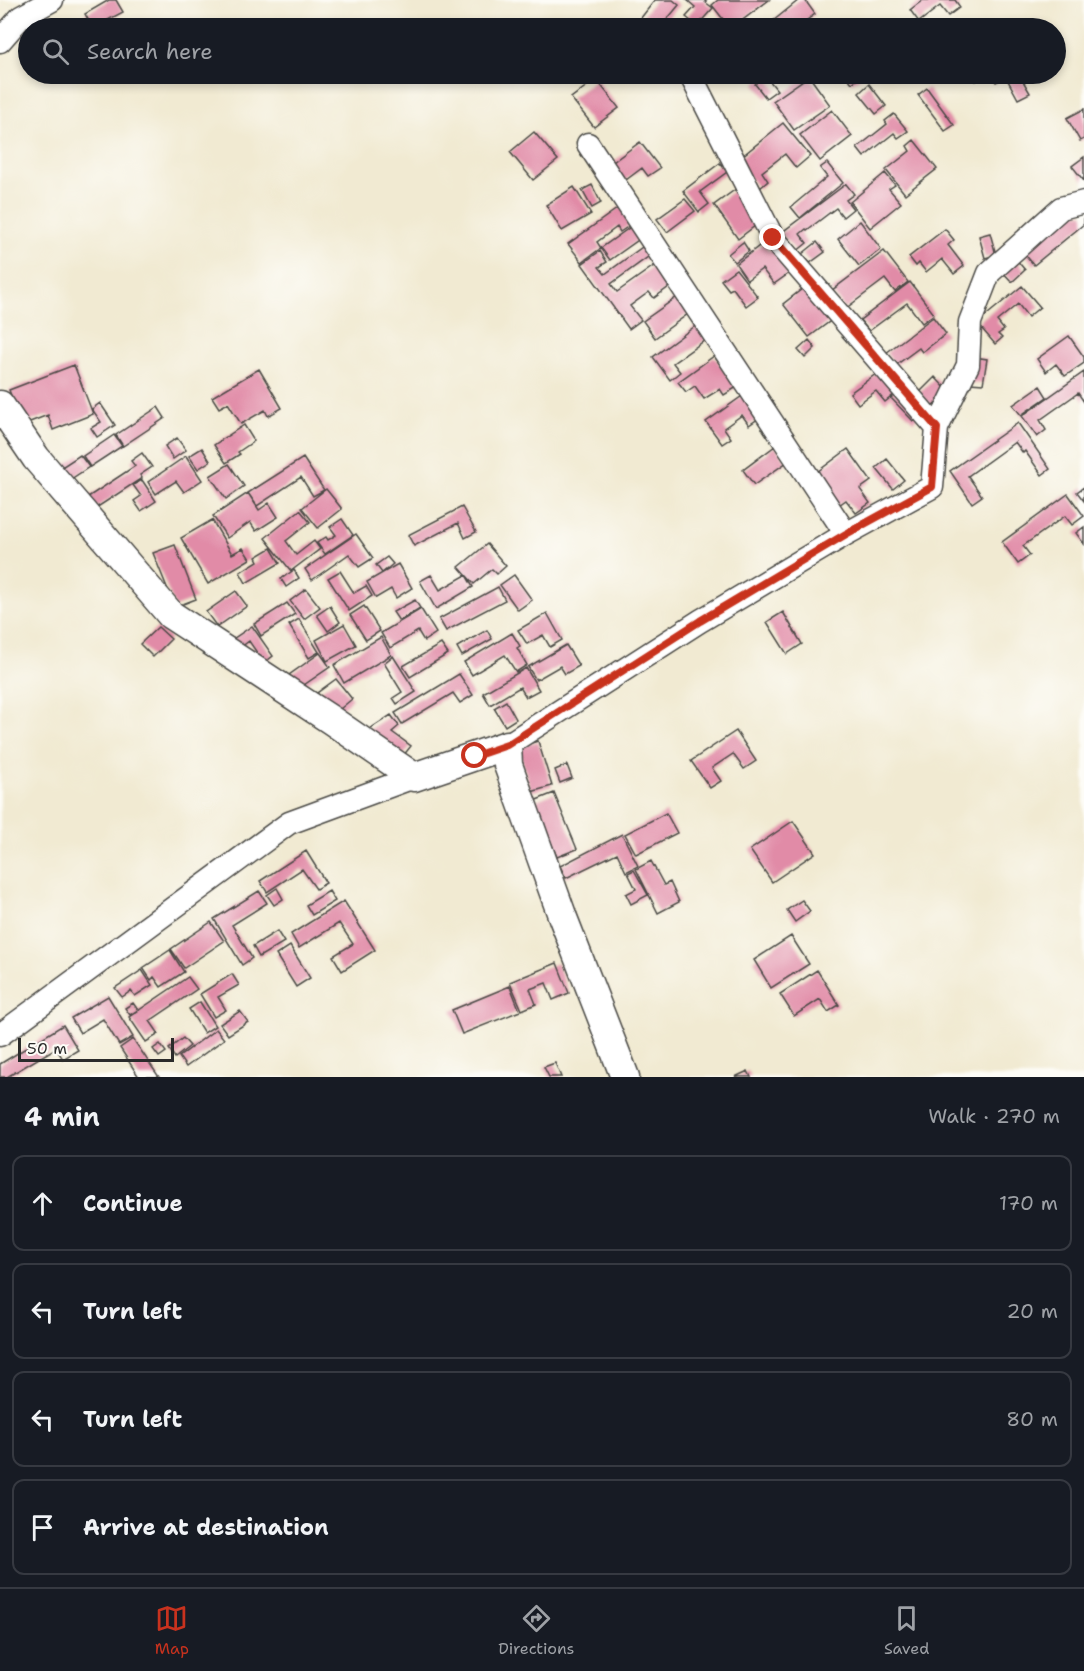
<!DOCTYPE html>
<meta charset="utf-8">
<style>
body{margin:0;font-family:"Shantell Sans",sans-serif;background:#20242c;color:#f1f3f6}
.scale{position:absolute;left:18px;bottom:15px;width:156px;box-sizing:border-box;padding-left:6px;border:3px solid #2b2b2b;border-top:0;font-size:16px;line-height:21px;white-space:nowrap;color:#2b2b2b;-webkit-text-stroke:4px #fdfcf7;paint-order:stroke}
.stop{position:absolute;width:18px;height:18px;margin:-14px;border:4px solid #c8321e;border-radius:50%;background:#fff}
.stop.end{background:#c8321e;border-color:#fff;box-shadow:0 2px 6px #0008}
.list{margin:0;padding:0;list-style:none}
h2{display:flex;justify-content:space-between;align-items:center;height:78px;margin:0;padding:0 24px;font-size:26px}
h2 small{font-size:20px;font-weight:400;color:#9ea1a6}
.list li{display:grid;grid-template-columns:39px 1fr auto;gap:18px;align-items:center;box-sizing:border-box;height:96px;margin:0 12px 12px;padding:0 12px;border:2px solid #363941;border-radius:12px}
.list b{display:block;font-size:22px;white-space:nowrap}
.list em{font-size:20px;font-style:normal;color:#9ea1a6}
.icon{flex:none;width:33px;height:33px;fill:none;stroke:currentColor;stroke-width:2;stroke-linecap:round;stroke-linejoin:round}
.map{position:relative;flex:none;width:1084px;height:1077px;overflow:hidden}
.search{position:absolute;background:#171b24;box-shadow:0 3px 9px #0003;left:18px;right:18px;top:18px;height:66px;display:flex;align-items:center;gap:15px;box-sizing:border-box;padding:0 21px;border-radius:33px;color:#9ea1a6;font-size:22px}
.sheet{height:510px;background:#171b24}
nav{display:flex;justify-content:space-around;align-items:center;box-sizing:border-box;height:84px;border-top:2px solid #363941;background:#171b24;font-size:16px;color:#9ea1a6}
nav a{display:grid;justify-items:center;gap:3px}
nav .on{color:#c8321e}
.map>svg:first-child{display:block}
</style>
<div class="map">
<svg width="1084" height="1077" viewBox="0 0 1084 1077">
<rect width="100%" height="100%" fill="#fdfcf7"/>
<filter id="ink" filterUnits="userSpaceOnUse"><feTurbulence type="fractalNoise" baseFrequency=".0167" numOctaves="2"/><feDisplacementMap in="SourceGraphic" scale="12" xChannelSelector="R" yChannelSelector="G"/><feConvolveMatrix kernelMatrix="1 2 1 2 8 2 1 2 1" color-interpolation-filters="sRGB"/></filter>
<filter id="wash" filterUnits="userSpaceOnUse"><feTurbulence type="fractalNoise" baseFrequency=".008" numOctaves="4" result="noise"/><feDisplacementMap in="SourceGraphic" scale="24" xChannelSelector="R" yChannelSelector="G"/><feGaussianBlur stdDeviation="1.35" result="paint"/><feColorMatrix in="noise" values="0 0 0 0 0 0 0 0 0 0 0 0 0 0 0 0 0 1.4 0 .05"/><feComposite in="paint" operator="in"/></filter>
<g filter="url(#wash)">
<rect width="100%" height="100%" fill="#f1ead2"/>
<g id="blocks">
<path fill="#e18ba7" d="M 109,0 L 116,0 L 123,12 L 93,28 L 85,14 Z
M 655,0 L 673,0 L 679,5 L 660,28 L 633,28 Z
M 687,0 L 707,0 L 705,2 L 713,8 L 697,26 L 686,17 L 695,7 Z
M 718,0 L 769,0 L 732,28 L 730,28 L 712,5 Z
M 799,0 L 805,0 L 815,14 L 796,28 L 779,28 L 773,21 Z
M 923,0 L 955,0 L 960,7 L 948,16 L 940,6 L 919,22 L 910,10 Z
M 845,74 L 864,74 L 852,83 Z
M 970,74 L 985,74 L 976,81 Z
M 991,74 L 1019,74 L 1030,93 L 1018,99 L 1006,77 L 996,82 Z
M 765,75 L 777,90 L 766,98 L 755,84 Z
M 809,76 L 830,105 L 794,130 L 773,101 Z
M 596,79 L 619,108 L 594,127 L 571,98 Z
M 869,84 L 886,106 L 876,114 L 859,93 Z
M 927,88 L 954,125 L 945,131 L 918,95 Z
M 1084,109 L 1084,139 L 1080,141 L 1067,118 Z
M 832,110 L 852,136 L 820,161 L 800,135 Z
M 894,114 L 908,131 L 898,138 L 894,133 L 864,157 L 857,148 L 887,124 L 885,121 Z
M 783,123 L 810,156 L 796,168 L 785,154 L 762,172 L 768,181 L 759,189 L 736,161 Z
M 534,132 L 558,160 L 533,180 L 510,152 Z
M 914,140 L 937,169 L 905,194 L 886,170 L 910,151 L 907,146 Z
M 640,142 L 660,168 L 648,176 L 642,168 L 622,183 L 609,165 Z
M 1084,157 L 1084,181 L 1072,166 Z
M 720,163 L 727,172 L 700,192 L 709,204 L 699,212 L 683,191 Z
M 827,163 L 843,183 L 800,218 L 791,207 L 827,177 L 820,168 Z
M 885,173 L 895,185 L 889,189 L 901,203 L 870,228 L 850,202 Z
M 846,184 L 854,194 L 846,200 L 853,209 L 843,217 L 836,208 L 807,230 L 806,229 L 800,234 L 807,243 L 796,252 L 781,233 Z
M 592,185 L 601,203 L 592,208 L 582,190 Z
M 574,187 L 591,214 L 562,231 L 546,205 Z
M 736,189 L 760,222 L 738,239 L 714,205 Z
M 685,199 L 695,211 L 667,232 L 657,219 Z
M 621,206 L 633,223 L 620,232 L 617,227 L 597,242 L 601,248 L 582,262 L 568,244 Z
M 1073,212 L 1084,213 L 1084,224 L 1034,265 L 1023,252 Z
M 860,221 L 881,249 L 859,266 L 838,239 Z
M 632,226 L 641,238 L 610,260 L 601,248 Z
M 945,229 L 954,240 L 948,245 L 964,266 L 954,274 L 942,259 L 926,272 L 919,263 L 916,266 L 909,257 Z
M 990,233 L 996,255 L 985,258 L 979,236 Z
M 743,242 L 749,251 L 735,262 L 728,254 Z
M 817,242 L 825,252 L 810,263 L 802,254 Z
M 763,243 L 769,251 L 777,245 L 795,269 L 774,284 L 762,269 L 747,280 L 736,264 Z
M 645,245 L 652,254 L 611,284 L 617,292 L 658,263 L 673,284 L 654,298 L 649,292 L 630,306 L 641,320 L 629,329 L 582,264 L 600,251 L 607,262 L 599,267 L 605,274 Z
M 884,251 L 908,282 L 895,292 L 885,279 L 845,309 L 831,291 Z
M 1015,258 L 1025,270 L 1012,282 L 1001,270 Z
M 736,269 L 758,297 L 746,306 L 733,288 L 729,290 L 721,280 Z
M 910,282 L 934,314 L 922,323 L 907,303 L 869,331 L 860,320 Z
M 806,286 L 833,319 L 809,337 L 783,304 Z
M 1022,286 L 1040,307 L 1028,317 L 1018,304 L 997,321 L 1004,330 L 998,334 L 1002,338 L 995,344 L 977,323 Z
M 680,295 L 692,311 L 655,338 L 643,321 Z
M 933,317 L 946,334 L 922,352 L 919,348 L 896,365 L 886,353 Z
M 698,324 L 708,338 L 673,363 L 680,372 L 670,380 L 653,357 Z
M 1069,336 L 1084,357 L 1084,363 L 1065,376 L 1056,364 L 1046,372 L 1037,359 Z
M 809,340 L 815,348 L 805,358 L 798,350 Z
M 714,356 L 737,387 L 724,395 L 720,389 L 704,399 L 695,386 L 686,392 L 678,382 Z
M 974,357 L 987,359 L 983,384 L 970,383 Z
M 74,365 L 93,414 L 53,430 L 48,415 L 22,425 L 9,390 Z
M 259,369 L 282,408 L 268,416 L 265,410 L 241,424 L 228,403 L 219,408 L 212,397 Z
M 880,371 L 896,393 L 885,402 L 876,391 L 858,404 L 850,393 Z
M 1084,372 L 1084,402 L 1078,393 L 1040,420 L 1046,430 L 1037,437 L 1022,416 Z
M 935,377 L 948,391 L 932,406 L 919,393 Z
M 1040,386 L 1047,397 L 1021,415 L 1013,405 Z
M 898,391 L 920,415 L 913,421 L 891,398 Z
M 745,394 L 762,416 L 749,425 L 742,415 L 724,428 L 731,438 L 722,444 L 706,422 Z
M 100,403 L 115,425 L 97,437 L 91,428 L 101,422 L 92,409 Z
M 158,407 L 165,418 L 123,446 L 116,435 Z
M 1018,423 L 1050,469 L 1042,475 L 1025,451 L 1023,453 L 1015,442 L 968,476 L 982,496 L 972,503 L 950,471 Z
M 244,425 L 254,441 L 238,452 L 240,454 L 226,463 L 214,445 Z
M 114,435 L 122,446 L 90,467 L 83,456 Z
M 177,438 L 186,450 L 173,459 L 165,446 Z
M 775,446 L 787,462 L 754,485 L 743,470 Z
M 202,448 L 210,461 L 198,469 L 189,456 Z
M 848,449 L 871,481 L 860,489 L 870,503 L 856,513 L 846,500 L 836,507 L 813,475 Z
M 142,453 L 152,467 L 140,475 L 142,478 L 93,510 L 85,499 L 135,466 L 131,461 Z
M 80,455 L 89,467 L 62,485 L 54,472 Z
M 186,456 L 202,480 L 184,492 L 176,481 L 156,494 L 148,482 Z
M 303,458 L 324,490 L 313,496 L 301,477 L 257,506 L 248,493 Z
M 887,459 L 904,480 L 893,489 L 876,468 Z
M 229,464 L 244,486 L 226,499 L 210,476 Z
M 142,480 L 156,501 L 141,511 L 134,501 L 141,496 L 133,485 Z
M 1084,487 L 1084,501 L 1077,492 Z
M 326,489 L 342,509 L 318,528 L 302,508 Z
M 248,493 L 259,510 L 269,503 L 278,517 L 256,531 L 250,522 L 227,538 L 213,516 Z
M 1068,494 L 1084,516 L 1072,525 L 1065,516 L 1023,546 L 1030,555 L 1018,564 L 1002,542 Z
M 462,507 L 476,532 L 465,538 L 458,523 L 414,546 L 408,535 Z
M 300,510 L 310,522 L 286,541 L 296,555 L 314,541 L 320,549 L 291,571 L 265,538 Z
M 342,519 L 353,535 L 325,554 L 317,543 L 326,537 L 328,540 L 336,535 L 330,527 Z
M 212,520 L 232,554 L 243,548 L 250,559 L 208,584 L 181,538 Z
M 1084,527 L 1084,544 L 1076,533 Z
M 356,534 L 373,558 L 359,567 L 349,554 L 312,580 L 305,569 Z
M 487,544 L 506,566 L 497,574 L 492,569 L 474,584 L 459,567 Z
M 175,545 L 196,599 L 175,607 L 153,553 Z
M 271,548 L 280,563 L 246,583 L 240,572 L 258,561 L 256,557 Z
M 387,557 L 393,564 L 382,573 L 376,565 Z
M 398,564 L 412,588 L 396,598 L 391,589 L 376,598 L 367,582 Z
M 294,570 L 299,578 L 286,587 L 281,579 Z
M 340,571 L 354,593 L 366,586 L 372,596 L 349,611 L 328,578 Z
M 431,575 L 440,590 L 466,575 L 473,587 L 436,609 L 420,581 Z
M 514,575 L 532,600 L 518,610 L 500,585 Z
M 498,587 L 505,600 L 446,631 L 439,619 Z
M 306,589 L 320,607 L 304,619 L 290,601 Z
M 236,591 L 247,606 L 217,627 L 206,612 Z
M 415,600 L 420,608 L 399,621 L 393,612 Z
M 287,603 L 295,614 L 261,636 L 254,624 Z
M 330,606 L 340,622 L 328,631 L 317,615 Z
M 364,606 L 380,631 L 366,640 L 350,615 Z
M 421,609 L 436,633 L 424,641 L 418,631 L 390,648 L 381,633 Z
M 783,612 L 802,644 L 787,654 L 767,622 Z
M 547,613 L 562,640 L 550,647 L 543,635 L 527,644 L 518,630 Z
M 299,619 L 319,652 L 309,658 L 289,625 Z
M 344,624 L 356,645 L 327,661 L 316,640 Z
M 252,626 L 273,656 L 264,663 L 249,641 L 237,650 L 230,641 Z
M 158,627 L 171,639 L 153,657 L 140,644 Z
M 487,630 L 492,639 L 462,656 L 457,647 Z
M 512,633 L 520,646 L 517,648 L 527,665 L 516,672 L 505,655 L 472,675 L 464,662 Z
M 381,637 L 391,655 L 344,683 L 334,665 Z
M 441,644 L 448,654 L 410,677 L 403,666 Z
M 566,645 L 579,666 L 565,674 L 560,666 L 536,680 L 528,667 Z
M 320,653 L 330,667 L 298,689 L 289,675 Z
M 393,656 L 416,692 L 397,704 L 393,698 L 402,692 L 384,663 Z
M 526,668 L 539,690 L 526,697 L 520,687 L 490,705 L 483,693 Z
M 459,674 L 473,695 L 460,703 L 453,693 L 402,724 L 395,713 Z
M 336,679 L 352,699 L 334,714 L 317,693 Z
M 506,701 L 516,719 L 505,726 L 494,708 Z
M 391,715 L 399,726 L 392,732 L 411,746 L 403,756 L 368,730 Z
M 736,731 L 756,761 L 744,769 L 733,754 L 712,768 L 721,781 L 710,788 L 691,761 Z
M 538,741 L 552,786 L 531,792 L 518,747 Z
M 567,765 L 572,778 L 560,783 L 555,770 Z
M 554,793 L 577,849 L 557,857 L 534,801 Z
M 666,813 L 677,833 L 636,854 L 625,834 Z
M 793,821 L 815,853 L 772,882 L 750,850 Z
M 622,834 L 638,866 L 626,872 L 617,853 L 566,878 L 560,866 Z
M 306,851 L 326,883 L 316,889 L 302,869 L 267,892 L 260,881 Z
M 651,861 L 664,885 L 670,882 L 679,902 L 658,913 L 636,869 Z
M 634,870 L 648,895 L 631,904 L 626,894 L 636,889 L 628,873 Z
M 277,888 L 283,899 L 274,905 L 267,895 Z
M 259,891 L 267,903 L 232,925 L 252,958 L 242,965 L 214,919 Z
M 329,891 L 335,901 L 312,915 L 306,905 Z
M 802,900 L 810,911 L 795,922 L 787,910 Z
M 344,901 L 375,950 L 342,971 L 333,956 L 353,944 L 339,923 L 299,948 L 291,934 Z
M 211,922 L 224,941 L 184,968 L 171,949 Z
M 277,931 L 284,942 L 259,957 L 253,946 Z
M 791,936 L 809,964 L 771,988 L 754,960 Z
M 290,946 L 310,978 L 296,987 L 276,955 Z
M 170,950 L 184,972 L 161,987 L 154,977 L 151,980 L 143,968 Z
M 557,963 L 569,993 L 553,1000 L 546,983 L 530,989 L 536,1004 L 522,1010 L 510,982 Z
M 142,970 L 152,985 L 135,996 L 131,991 L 122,997 L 115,988 Z
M 817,970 L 839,1005 L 828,1012 L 820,999 L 794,1016 L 780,994 Z
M 232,974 L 239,985 L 218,997 L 226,1010 L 214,1017 L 200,994 Z
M 188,977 L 197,989 L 150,1021 L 159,1034 L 146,1042 L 129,1017 Z
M 510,986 L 520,1011 L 462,1034 L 452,1010 Z
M 108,996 L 133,1037 L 119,1045 L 103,1019 L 80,1033 L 71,1018 Z
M 200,1002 L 215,1026 L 204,1033 L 189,1009 Z
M 133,1003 L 138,1010 L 130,1015 L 125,1008 Z
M 240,1011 L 248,1022 L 228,1035 L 220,1024 Z
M 63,1025 L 78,1050 L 63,1059 L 56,1048 L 7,1077 L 0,1077 L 0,1064 Z
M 216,1029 L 224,1039 L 186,1067 L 179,1057 Z
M 183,1038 L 190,1046 L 175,1058 L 169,1049 Z
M 133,1039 L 159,1077 L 139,1077 L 120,1048 Z
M 160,1044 L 166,1052 L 159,1057 L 153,1049 Z
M 555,1063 L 561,1077 L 549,1077 L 544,1067 Z
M 748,1071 L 751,1077 L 735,1077 Z"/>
</g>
</g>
<g filter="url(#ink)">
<use href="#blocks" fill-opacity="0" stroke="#494844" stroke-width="1.5"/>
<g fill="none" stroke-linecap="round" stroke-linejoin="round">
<defs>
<path id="minor" d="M 0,41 L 21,17 L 52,0
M 690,74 L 773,238 L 937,428
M 588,144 L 846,534
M 507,745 L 700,621 L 846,534 L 932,487 L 937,428 L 968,365 L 970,322 L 989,273 L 1061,208 L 1084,202
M 0,1035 L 289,823 L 414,777"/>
<path id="tertiary" d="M 0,405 L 36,458 L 171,615 L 331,720 L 414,777 L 507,745 L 508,765 L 563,918 L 625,1077"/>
</defs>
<use href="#minor" stroke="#494844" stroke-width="25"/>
<use href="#tertiary" stroke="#494844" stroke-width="31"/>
<use href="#minor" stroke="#fff" stroke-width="22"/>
<use href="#tertiary" stroke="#fff" stroke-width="28"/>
</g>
</g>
<g fill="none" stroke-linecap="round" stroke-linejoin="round" filter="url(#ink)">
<path stroke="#c8321e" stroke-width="8" d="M 475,756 L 507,745 L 700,621 L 846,534 L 932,487 L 937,428 L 773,238"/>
</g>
</svg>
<div class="scale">50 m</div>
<div class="stop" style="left:475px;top:756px"></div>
<div class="stop end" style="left:773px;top:238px"></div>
<div class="search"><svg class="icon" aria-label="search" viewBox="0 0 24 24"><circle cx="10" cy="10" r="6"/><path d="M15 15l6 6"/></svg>Search here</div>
</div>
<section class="sheet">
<h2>4 min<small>Walk · 270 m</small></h2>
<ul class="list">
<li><svg class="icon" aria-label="ahead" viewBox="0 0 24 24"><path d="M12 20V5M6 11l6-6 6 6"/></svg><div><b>Continue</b></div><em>170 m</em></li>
<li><svg class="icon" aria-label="left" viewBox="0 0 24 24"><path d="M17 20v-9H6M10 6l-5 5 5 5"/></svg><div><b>Turn left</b></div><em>20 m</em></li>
<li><svg class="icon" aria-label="left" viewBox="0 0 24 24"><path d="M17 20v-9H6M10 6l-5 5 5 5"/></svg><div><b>Turn left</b></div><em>80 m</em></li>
<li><svg class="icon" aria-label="arrive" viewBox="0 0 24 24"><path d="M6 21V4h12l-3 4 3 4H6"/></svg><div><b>Arrive at destination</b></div></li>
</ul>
</section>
<nav>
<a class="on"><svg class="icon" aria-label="map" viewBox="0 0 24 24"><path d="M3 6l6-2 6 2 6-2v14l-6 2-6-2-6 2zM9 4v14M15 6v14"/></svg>Map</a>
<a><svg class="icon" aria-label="directions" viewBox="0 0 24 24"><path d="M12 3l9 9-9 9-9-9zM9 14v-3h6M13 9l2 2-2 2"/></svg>Directions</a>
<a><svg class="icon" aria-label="saved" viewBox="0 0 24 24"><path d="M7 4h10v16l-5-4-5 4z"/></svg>Saved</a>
</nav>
